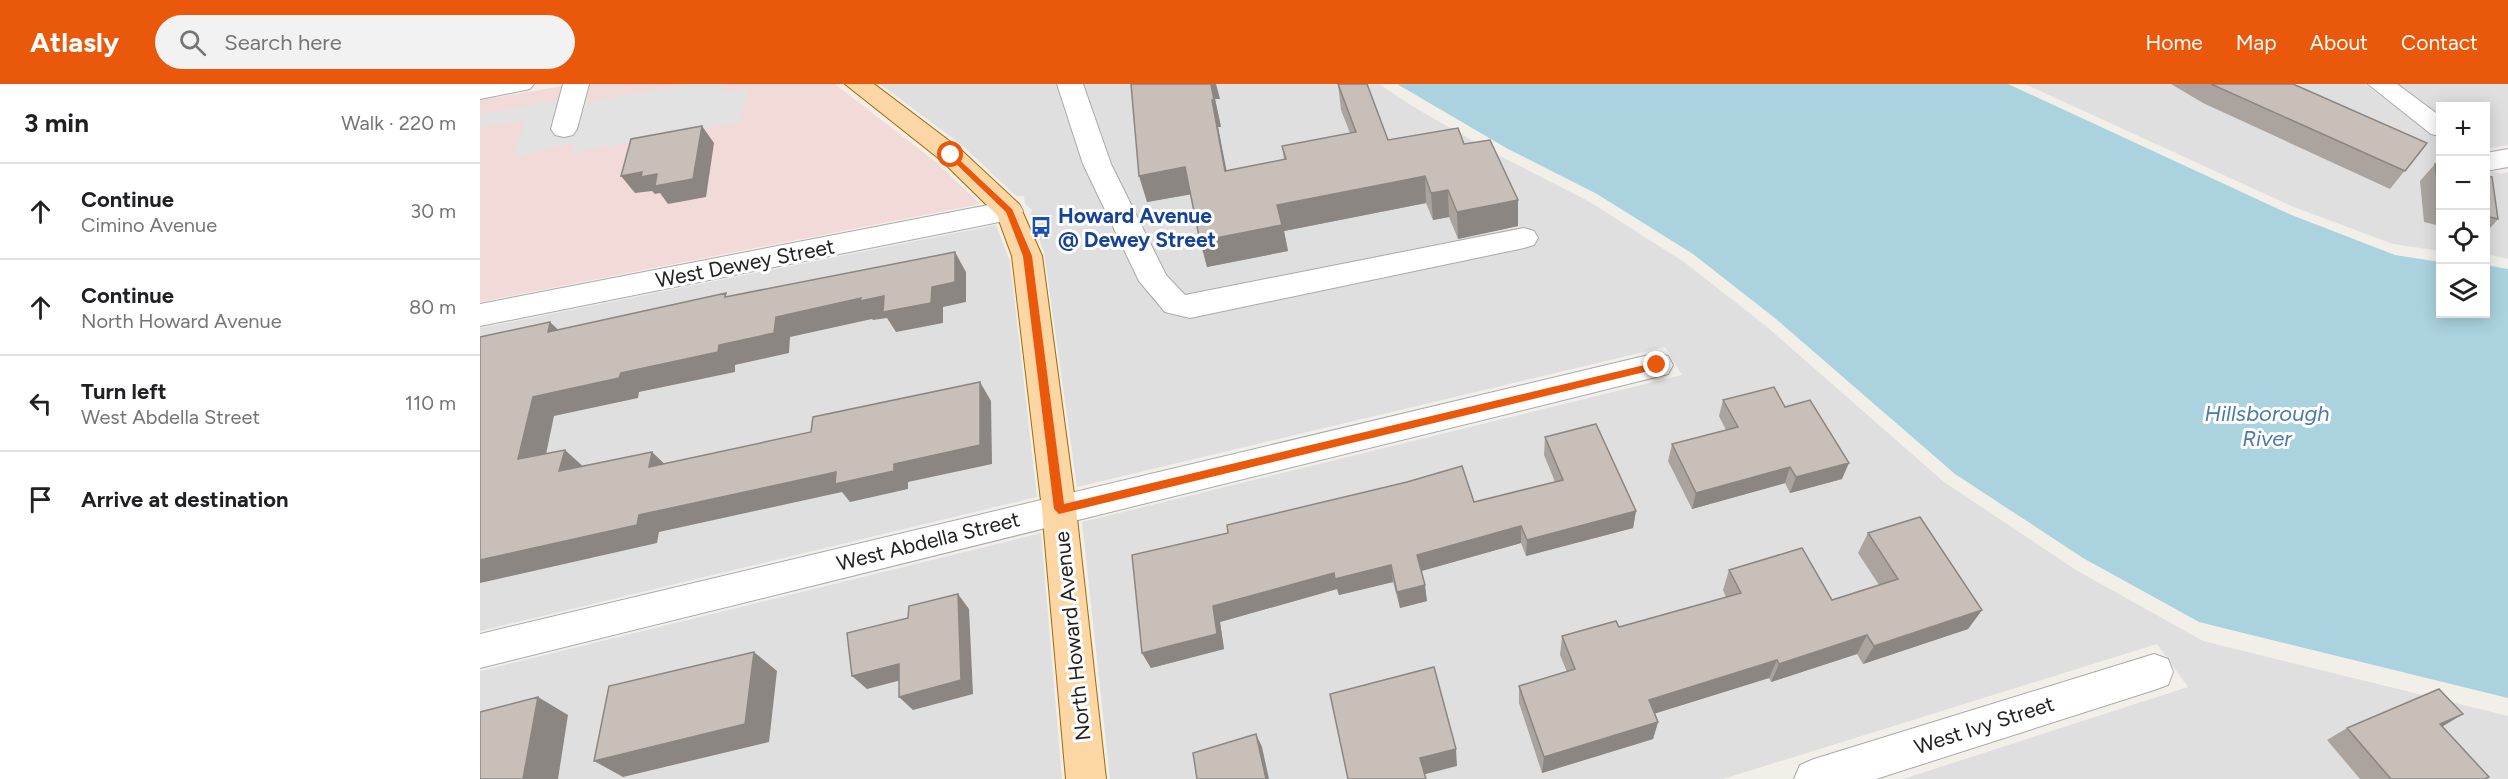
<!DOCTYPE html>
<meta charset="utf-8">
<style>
body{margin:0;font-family:Figtree,sans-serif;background:#f2f2f2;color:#202124}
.controls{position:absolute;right:18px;top:18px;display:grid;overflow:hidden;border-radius:0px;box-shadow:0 3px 15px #0003}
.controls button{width:54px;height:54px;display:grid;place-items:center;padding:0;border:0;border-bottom:2px solid #e0e0e0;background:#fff;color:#202124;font:30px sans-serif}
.stop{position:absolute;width:18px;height:18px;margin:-14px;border:4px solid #ea580c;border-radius:50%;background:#fff}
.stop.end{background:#ea580c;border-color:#fff;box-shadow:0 2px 6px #0008}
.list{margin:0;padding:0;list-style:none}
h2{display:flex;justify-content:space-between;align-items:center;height:78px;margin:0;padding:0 24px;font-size:26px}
h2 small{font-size:20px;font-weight:400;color:#757577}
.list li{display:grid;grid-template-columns:39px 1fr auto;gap:18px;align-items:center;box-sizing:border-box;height:96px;padding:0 24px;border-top:2px solid #e0e0e0}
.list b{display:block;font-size:22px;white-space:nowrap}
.list p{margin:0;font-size:20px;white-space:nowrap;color:#757577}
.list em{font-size:20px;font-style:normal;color:#757577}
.icon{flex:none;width:33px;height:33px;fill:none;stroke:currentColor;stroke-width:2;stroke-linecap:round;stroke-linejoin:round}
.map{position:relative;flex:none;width:2028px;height:695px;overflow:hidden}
header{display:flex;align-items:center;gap:36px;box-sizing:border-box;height:84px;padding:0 30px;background:#ea580c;color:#fff}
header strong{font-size:28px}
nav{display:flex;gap:33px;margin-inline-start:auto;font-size:21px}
.search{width:420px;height:54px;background:#f2f2f2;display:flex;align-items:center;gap:15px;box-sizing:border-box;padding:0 21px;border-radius:33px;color:#757577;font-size:22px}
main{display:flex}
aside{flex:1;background:#fff}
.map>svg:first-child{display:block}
</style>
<header>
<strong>Atlasly</strong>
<div class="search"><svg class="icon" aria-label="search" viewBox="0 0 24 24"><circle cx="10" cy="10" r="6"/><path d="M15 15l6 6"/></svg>Search here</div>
<nav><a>Home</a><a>Map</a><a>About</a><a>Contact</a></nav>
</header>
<main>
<aside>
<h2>3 min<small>Walk · 220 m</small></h2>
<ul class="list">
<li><svg class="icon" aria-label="ahead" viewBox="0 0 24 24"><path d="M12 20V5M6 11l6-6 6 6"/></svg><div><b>Continue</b><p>Cimino Avenue</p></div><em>30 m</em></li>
<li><svg class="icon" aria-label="ahead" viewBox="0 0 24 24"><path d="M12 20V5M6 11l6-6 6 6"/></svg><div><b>Continue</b><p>North Howard Avenue</p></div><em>80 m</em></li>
<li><svg class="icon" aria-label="left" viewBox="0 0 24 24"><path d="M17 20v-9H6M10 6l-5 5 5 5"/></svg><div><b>Turn left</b><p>West Abdella Street</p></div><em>110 m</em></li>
<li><svg class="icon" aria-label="arrive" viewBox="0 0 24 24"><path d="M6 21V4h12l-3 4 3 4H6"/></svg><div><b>Arrive at destination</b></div></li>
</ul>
</aside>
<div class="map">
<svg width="2028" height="695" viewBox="0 0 2028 695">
<rect width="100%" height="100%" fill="#f2efe9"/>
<path fill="#e0dfdf" d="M 400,0 L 899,0 L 937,25 L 1020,72 L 1110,118 L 1204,178 L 1286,242 L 1464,398 L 1596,486 L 1723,557 L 2028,632 L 2028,695 L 1423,695 L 1708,603 L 1677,560 L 1243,695 L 630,695 L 602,438 L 1202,291 L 1185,263 L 597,403 L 564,168 L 550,132 L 552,126 L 545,120 L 544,112 L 536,112 L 483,62 Z
M 1545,0 L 1885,0 L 1960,56 L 1960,167 L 1913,160 L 1811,122 Z
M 1916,0 L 2028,0 L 2028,61 L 2006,65 L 2006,22 L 1960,22 L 1960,33 Z
M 2006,85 L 2021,90 L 2028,88 L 2028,175 L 2006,170 Z
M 516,141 L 530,177 L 557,413 L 0,547 L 0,244 Z
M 561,449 L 582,695 L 0,695 L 0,587 Z"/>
<path fill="#f2dad9" d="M 96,0 L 355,0 L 457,79 L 500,120 L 0,218 L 0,16 Z"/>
<path fill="#e2e2e2" d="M 211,0 L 243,0 L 242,8 L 267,4 L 262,38 L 92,69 L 94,59 L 34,73 L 45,36 L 0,43 L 0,30 L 109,11 L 107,18 Z"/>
<path fill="#aad3df" d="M 917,0 L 1528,0 L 1809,130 L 1915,171 L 1960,178 L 1960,230 L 2006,230 L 2006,181 L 2028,185 L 2028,614 L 1719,538 L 1603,474 L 1475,390 L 1296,235 L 1213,170 L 1117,110 L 1028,65 Z"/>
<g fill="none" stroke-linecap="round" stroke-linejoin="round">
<defs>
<path id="minor" d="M 0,0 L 54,0 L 50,5 L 0,15 Z
M 83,0 L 109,0 L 97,45 L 93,51 L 84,53 L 75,51 L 71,45 Z
M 577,0 L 603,0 L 631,80 L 686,191 L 705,211 L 1044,144 L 1054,147 L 1058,154 L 1054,161 L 1044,164 L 710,234 L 685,228 L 659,197 L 603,80 Z
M 1888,0 L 1917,0 L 1960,32 L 1960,52 L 1951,50 Z
M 2028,65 L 2028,83 L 2006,87 L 2006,69 Z
M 529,117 L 539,120 L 543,127 L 539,134 L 0,242 L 0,220 Z
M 1177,269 L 1188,272 L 1193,281 L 1188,290 L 0,584 L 0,550 Z
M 1674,570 L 1688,575 L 1693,588 L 1688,601 L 1674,606 L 1396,695 L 1314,695 L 1320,681 L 1334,675 Z"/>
<path id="major" d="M 365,0 L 394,0 L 480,65 L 539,120 L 562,172 L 596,425 L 626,695 L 586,695 L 562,425 L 532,172 L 517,131 L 462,77 Z"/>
</defs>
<use href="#minor" stroke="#a9a9a9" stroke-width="2"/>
<use href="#major" stroke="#a06b00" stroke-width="2"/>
<use href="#minor" fill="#fff" fill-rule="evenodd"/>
<use href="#major" fill="#fcd6a4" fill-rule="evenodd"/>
</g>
<path fill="#aba49e" d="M 651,0 L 740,15 L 735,15 L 741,43 L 738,43 L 746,87 L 804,76 L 802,62 L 870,49 L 861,26 L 858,0 L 908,56 L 984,60 L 1038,116 L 1038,142 L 978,155 L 969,133 L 953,136 L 946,119 L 804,147 L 808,167 L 727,183 L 711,110 L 667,118 Z
M 1691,0 L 1813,0 L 1947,59 L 1910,105 L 1723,19 Z
M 1955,80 L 1960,81 L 1960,142 L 1944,138 L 1940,97 Z
M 2006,91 L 2018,135 L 2006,149 Z
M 1243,316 L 1305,323 L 1362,395 L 1310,409 L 1305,399 L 1212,425 L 1188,377 L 1192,360 L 1246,346 L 1239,332 Z
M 1065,353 L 1156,427 L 1153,444 L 1046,472 L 1041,459 L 941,487 L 947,517 L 920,524 L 913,498 L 859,511 L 857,505 L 740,538 L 744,565 L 671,584 L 662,569 L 994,418 L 1075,398 L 1064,371 Z
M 1388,449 L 1502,526 L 1488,545 L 1383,580 L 1377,570 L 1291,598 L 1289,594 L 1175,629 L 1178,638 L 1173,655 L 1062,689 L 1039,619 L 1039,602 L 1087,588 L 1080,571 L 1082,552 L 1139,543 L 1246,513 L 1243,506 L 1249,486 L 1352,516 L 1399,501 L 1378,469 Z
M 1983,630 L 1962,643 L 2005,695 L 1880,695 L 1847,656 L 1867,644 Z"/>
<path fill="#8b8681" d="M 731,0 L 736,0 L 740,15 L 735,15 L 741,43 L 738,43 L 752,114 L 745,87 L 732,16 Z
M 222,42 L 234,59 L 226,113 L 188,120 L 180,109 L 175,110 L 172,107 L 155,109 L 141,92 L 162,88 Z
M 705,83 L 713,110 L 667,118 L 659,92 Z
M 945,92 L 946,119 L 804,147 L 808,167 L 727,183 L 720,157 L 797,121 Z
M 968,106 L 969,133 L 953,136 L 951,109 Z
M 1038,116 L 1038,142 L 978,155 L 977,128 Z
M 475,168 L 486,188 L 486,218 L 463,223 L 463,239 L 416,248 L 407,234 L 393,236 L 392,235 L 310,253 L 309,269 L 255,281 L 255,288 L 159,308 L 158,314 L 74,332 L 61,394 L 38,375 L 53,313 L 239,261 L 296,233 L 381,214 L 452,203 Z
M 70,238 L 90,257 L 68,248 Z
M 500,298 L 511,317 L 512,380 L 428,398 L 428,405 L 370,418 L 362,408 L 179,448 L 177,459 L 0,499 L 0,476 L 159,431 L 356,388 L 414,380 Z
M 85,366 L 106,385 L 79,387 Z
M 172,368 L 191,386 L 169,383 Z
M 1369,379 L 1362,395 L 1310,409 L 1316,393 Z
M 1310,383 L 1305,399 L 1212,425 L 1216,409 Z
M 1156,427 L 1153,444 L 1046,472 L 1047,456 Z
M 1041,442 L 1041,459 L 938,488 L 937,471 Z
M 911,481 L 913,498 L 859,511 L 857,505 L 740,538 L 744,565 L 671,584 L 662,569 L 733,522 L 854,489 Z
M 945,501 L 947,517 L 920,524 L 917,508 Z
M 478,510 L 489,525 L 493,610 L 433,626 L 419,613 Z
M 1502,526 L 1488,545 L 1383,580 L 1394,562 Z
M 1387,551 L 1377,570 L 1291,598 L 1299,580 Z
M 274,568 L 297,587 L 289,658 L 143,693 L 114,677 Z
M 1297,576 L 1289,594 L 1164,633 L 1169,616 Z
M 419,580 L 433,593 L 387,605 L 372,592 Z
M 58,613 L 88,631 L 78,695 L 43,695 Z
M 1983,630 L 1961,643 L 1960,640 Z
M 1178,638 L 1173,655 L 1062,689 L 1064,673 Z
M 776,650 L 782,663 L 789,695 L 786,695 Z
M 976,665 L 977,682 L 942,691 L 940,674 Z"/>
<path fill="#c7bfb8" stroke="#8b8681" stroke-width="1.5" d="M 651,0 L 731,0 L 734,16 L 732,16 L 745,87 L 806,75 L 802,62 L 876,48 L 858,0 L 887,0 L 908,56 L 978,44 L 984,60 L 1010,56 L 1038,116 L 977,128 L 968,106 L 951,109 L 945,92 L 797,121 L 802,141 L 720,157 L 705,83 L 659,92 Z
M 1731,0 L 1813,0 L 1947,59 L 1925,87 Z
M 222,42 L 213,95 L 175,102 L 177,90 L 161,93 L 162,88 L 141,92 L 151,55 Z
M 1955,80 L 1960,81 L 1960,121 Z
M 2006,91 L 2012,93 L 2018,135 L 2006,132 Z
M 475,168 L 475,198 L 452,203 L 451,219 L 403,228 L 404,212 L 380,217 L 381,214 L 296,233 L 294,249 L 239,261 L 238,268 L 141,289 L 139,294 L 53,313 L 38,375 L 85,366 L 79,387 L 172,368 L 169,383 L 331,348 L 333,333 L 500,298 L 500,361 L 414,380 L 414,387 L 355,400 L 356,388 L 159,431 L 157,441 L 0,476 L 0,253 L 70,238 L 68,248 L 246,209 L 245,213 Z
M 1294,303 L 1305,323 L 1330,316 L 1369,379 L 1316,393 L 1310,383 L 1216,409 L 1192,360 L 1258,343 L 1243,316 Z
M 1116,340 L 1156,427 L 1047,456 L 1041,442 L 937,471 L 945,501 L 917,508 L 911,481 L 855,495 L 854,489 L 733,522 L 737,550 L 662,569 L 652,471 L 748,449 L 747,441 L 927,398 L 982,382 L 994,418 L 1083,396 L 1065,353 Z
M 1440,433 L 1502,526 L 1394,562 L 1387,551 L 1299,580 L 1297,576 L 1169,616 L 1178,638 L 1064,673 L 1039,602 L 1095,585 L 1082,552 L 1136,537 L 1139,543 L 1261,509 L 1249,486 L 1322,464 L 1352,516 L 1418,495 L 1388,449 Z
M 478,510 L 481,596 L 419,613 L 419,580 L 372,592 L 367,549 L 428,534 L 429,522 Z
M 274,568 L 265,640 L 114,677 L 129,602 Z
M 954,583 L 976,665 L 940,674 L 946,695 L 868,695 L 850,610 Z
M 1959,605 L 1983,630 L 1960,640 L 2009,693 L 2005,695 L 1911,695 L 1867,644 Z
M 58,613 L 43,695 L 0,695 L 0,628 Z
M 776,650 L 786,695 L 717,695 L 713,669 Z"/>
<path fill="#ea580c" d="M 471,68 L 532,125 L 552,172 L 584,420 L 1177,278 L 1182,281 L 1177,285 L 579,430 L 574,425 L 543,172 L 526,128 L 468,72 Z"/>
<defs>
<symbol id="bus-bare" viewBox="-9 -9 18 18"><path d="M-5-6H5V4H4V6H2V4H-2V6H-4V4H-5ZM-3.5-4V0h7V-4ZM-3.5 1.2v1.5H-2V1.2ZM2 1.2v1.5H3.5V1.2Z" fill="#1a4fb4" stroke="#fff" stroke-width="2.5" paint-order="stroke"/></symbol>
</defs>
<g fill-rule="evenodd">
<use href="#bus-bare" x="546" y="128" width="30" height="30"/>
</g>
<g text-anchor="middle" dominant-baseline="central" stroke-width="6" stroke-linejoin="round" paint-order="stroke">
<g font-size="21" font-weight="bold" fill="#164399" stroke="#fff" text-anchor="start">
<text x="578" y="131">Howard Avenue<tspan x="578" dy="24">@ Dewey Street</tspan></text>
</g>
<g font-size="21" fill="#222" stroke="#fff">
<text transform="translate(265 179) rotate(-11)">West Dewey Street</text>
<text transform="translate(448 457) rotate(-14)">West Abdella Street</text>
<text transform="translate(592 552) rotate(-96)">North Howard Avenue</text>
<text transform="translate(1504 641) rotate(-18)">West Ivy Street</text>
</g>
<g font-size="22" font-style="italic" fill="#4a7aab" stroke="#fff">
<text x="1787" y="329">Hillsborough<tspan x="1787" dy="25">River</tspan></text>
</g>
</g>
</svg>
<div class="controls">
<button>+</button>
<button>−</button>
<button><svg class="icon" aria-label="locate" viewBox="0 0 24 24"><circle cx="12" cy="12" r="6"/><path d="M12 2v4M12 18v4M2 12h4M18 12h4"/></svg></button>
<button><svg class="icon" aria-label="layers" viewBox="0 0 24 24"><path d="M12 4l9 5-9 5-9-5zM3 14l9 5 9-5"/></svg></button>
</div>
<div class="stop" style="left:471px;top:71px"></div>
<div class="stop end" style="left:1177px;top:281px"></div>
</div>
</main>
